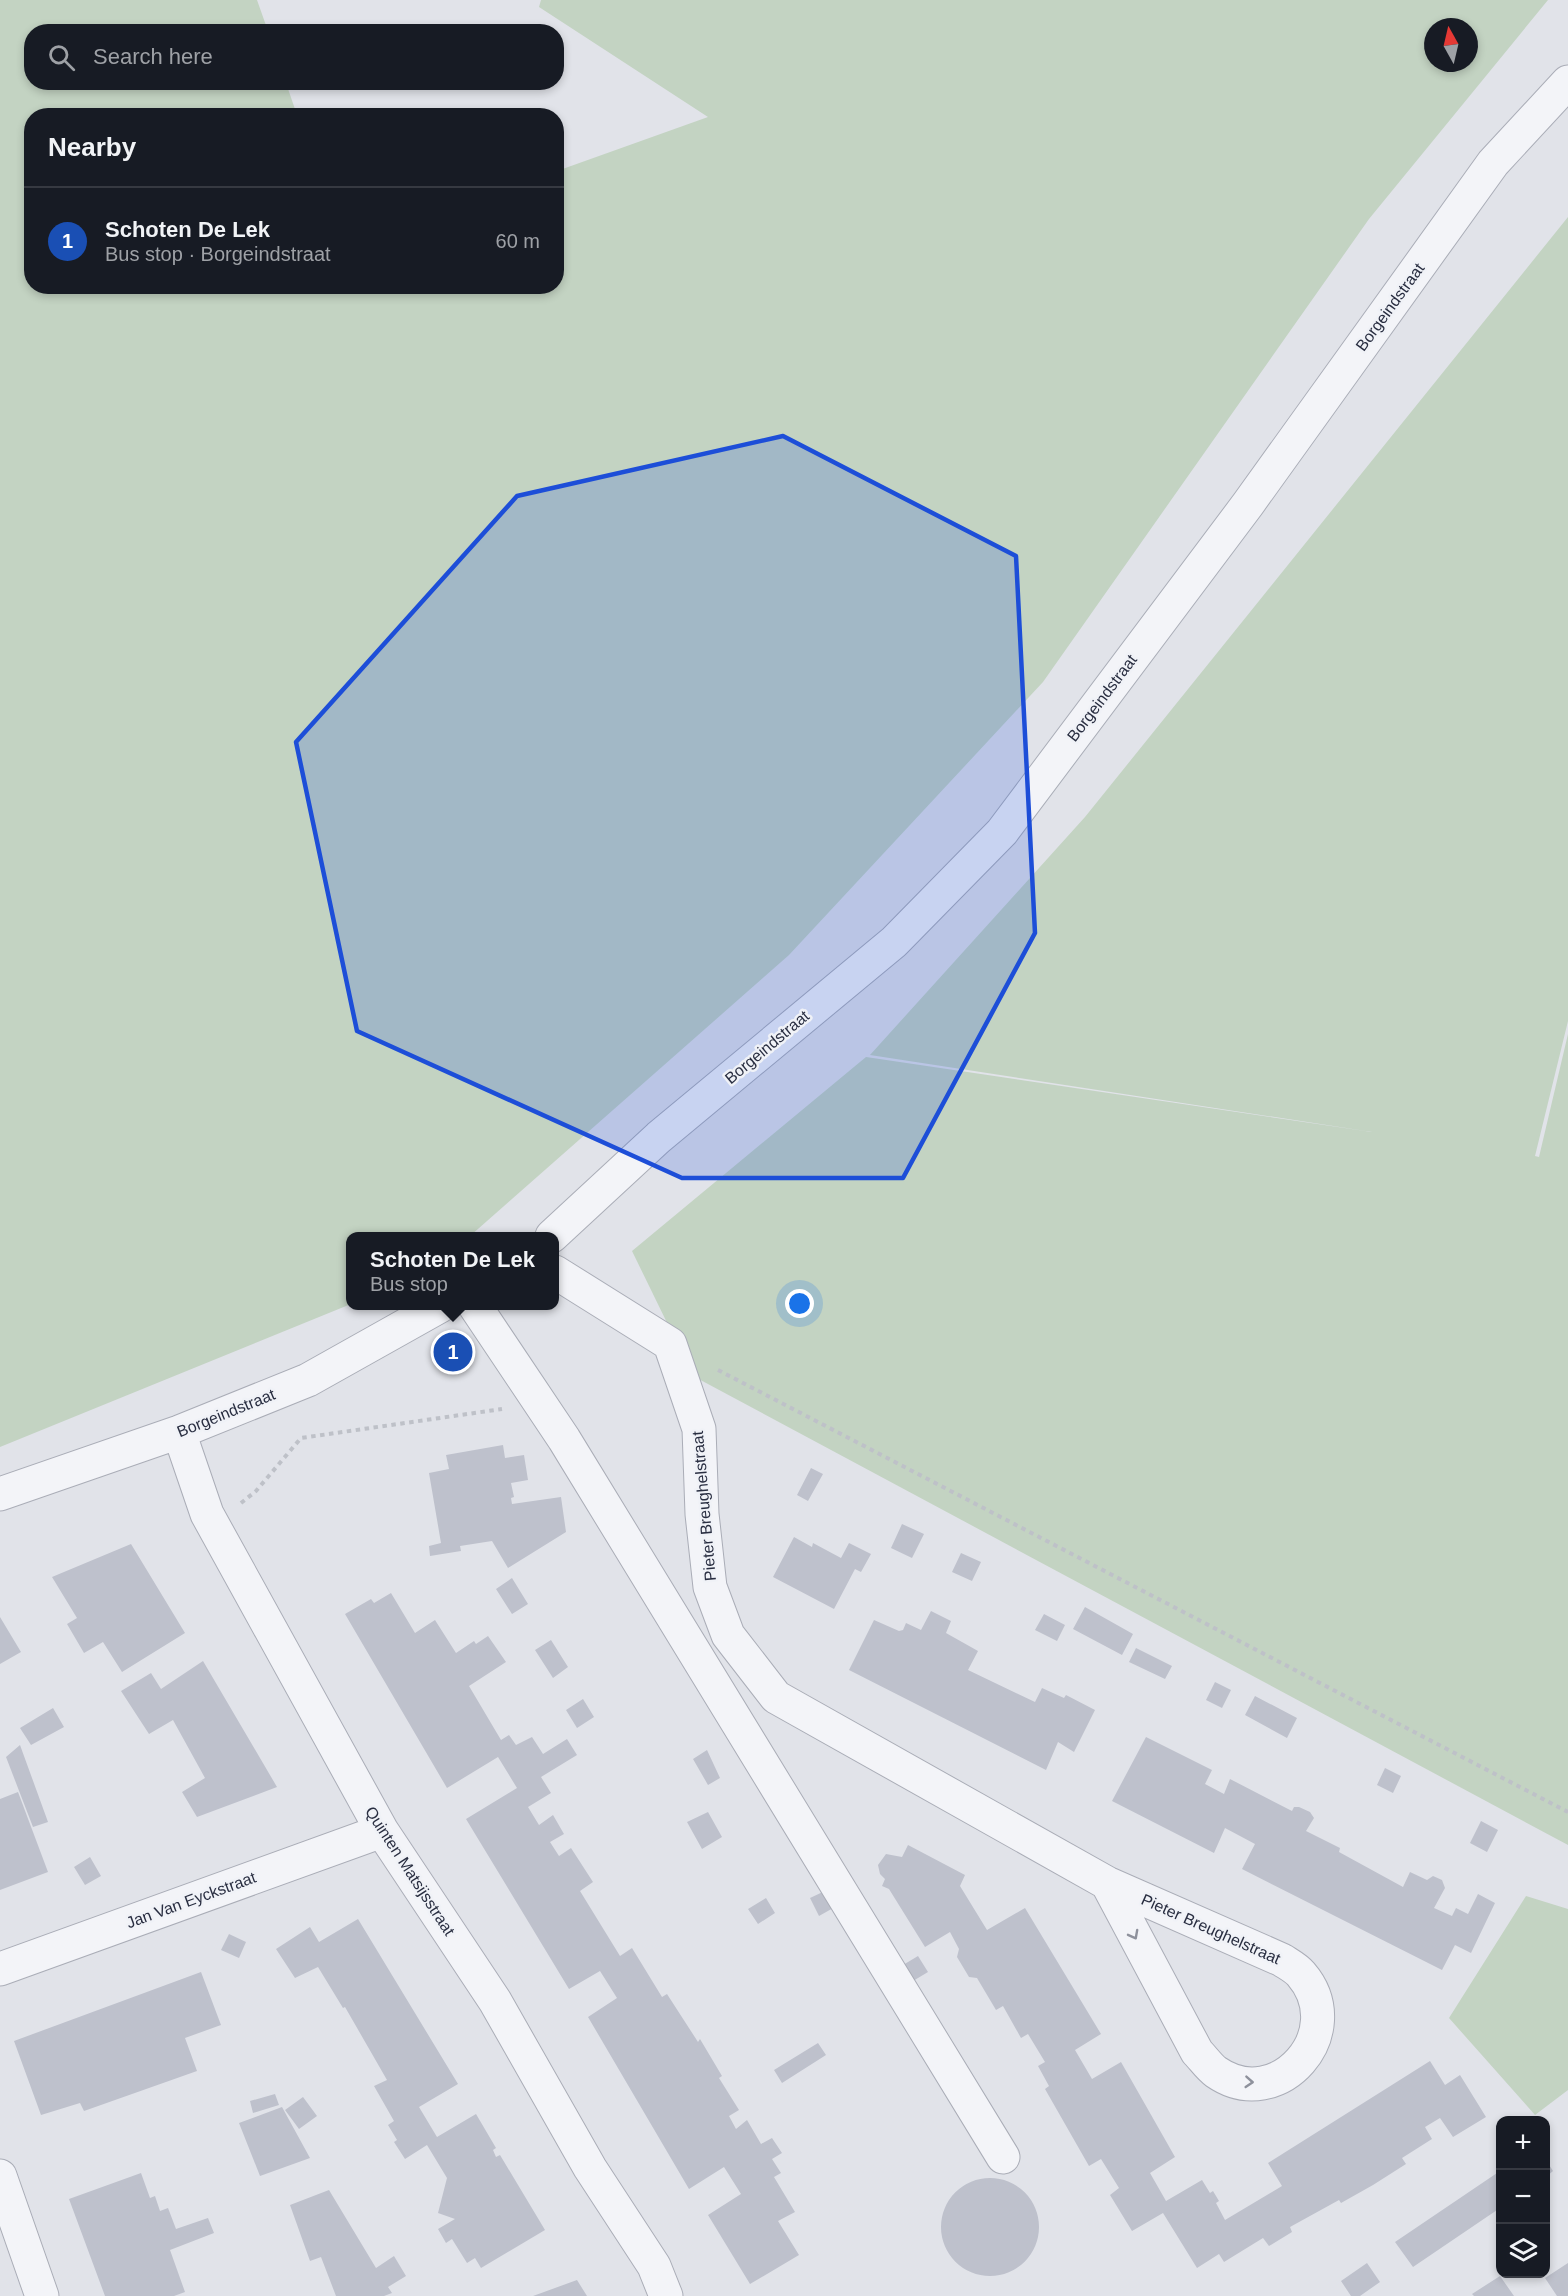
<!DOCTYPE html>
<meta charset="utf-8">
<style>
body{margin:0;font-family:Helvetica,sans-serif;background:#242831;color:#f1f3f6}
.controls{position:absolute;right:18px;bottom:18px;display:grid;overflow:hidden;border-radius:12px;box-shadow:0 3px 9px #0003}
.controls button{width:54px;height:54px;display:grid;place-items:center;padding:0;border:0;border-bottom:2px solid #363941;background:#171b24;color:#f1f3f6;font:30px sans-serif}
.compass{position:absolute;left:1424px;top:18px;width:54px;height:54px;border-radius:50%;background:#171b24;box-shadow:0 3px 9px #0003;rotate:352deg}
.you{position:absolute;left:800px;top:1304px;width:21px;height:21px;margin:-15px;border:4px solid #fff;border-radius:50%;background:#1a73e8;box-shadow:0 0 0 9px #1a73e833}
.badge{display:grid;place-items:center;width:39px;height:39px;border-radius:50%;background:#cc4b48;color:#fff;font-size:20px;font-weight:700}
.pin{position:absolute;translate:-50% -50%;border:3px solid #fff;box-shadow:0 2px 6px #0006}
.popup{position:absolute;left:346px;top:1232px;width:213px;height:78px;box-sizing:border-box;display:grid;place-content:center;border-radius:12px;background:#171b24;filter:drop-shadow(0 2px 4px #0005);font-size:20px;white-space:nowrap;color:#9ea1a6}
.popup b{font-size:22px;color:#f1f3f6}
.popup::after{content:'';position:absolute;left:50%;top:100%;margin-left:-12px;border:12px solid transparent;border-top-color:#171b24}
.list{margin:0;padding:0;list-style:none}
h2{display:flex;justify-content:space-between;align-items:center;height:78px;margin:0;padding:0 24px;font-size:26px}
h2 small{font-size:20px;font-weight:400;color:#9ea1a6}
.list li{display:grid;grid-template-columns:39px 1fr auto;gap:18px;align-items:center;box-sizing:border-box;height:108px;padding:0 24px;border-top:2px solid #363941}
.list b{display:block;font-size:22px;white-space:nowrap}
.list p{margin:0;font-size:20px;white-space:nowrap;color:#9ea1a6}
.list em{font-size:20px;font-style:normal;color:#9ea1a6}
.icon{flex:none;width:33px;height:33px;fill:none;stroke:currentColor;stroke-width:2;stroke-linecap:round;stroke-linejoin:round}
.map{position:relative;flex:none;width:1568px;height:2296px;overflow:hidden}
.search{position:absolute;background:#171b24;box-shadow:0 3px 9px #0003;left:24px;top:24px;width:540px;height:66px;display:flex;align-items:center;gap:15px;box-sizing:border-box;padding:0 21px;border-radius:24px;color:#9ea1a6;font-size:22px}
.panel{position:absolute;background:#171b24;box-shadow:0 3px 9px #0003;left:24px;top:108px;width:540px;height:186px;border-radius:24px}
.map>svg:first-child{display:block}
</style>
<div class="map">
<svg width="1568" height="2296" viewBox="0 0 1568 2296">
<rect width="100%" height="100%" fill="#e1e3e9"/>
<path fill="#c3d3c2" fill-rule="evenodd" d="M 0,0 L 257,0 L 268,31 L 32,32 L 32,82 L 286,83 L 297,115 L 32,116 L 32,286 L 556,286 L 557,171 L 708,117 L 539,7 L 541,0 L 1548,0 L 1369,219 L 1043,682 L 789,955 L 470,1236 L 351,1236 L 351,1304 L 0,1447 ZM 1433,27 L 1469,27 L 1469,63 L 1433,63 Z
M 1568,217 L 1568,1021 L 1535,1156 L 1539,1157 L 1568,1034 L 1568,1845 L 693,1376 L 632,1251 L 866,1057 L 1372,1132 L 870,1055 L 1085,817 Z
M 1526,1896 L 1568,1909 L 1568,2090 L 1535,2115 L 1449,2018 Z"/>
<path fill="#bec1cc" d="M 503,1445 L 505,1458 L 524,1455 L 528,1480 L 511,1483 L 514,1497 L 511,1498 L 512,1504 L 561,1497 L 566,1532 L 508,1568 L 492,1541 L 460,1546 L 461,1551 L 430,1556 L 429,1546 L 441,1543 L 429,1473 L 449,1469 L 446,1455 Z
M 811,1468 L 823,1474 L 808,1501 L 797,1495 Z
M 902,1524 L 924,1534 L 912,1558 L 891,1548 Z
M 794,1537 L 812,1547 L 813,1543 L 841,1558 L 849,1543 L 871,1554 L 861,1572 L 855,1569 L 834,1609 L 773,1577 Z
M 131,1544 L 185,1633 L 122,1672 L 103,1642 L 84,1653 L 67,1624 L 77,1618 L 52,1577 Z
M 961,1553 L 981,1562 L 972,1581 L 952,1572 Z
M 512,1578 L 528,1604 L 512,1614 L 496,1589 Z
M 391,1593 L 415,1633 L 435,1620 L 456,1653 L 474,1641 L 476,1644 L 488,1636 L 506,1662 L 469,1686 L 501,1740 L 509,1735 L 516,1745 L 532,1737 L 543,1754 L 567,1739 L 577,1755 L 541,1777 L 551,1793 L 528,1807 L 539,1825 L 553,1815 L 564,1834 L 550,1842 L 559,1856 L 571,1848 L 593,1882 L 580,1891 L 620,1956 L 632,1948 L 662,1997 L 667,1994 L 698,2042 L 700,2039 L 722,2076 L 719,2078 L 739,2110 L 729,2116 L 736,2129 L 747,2120 L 761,2144 L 772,2138 L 782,2153 L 772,2159 L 781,2173 L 774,2177 L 795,2212 L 778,2221 L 799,2255 L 750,2284 L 708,2215 L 741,2194 L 724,2167 L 689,2189 L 588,2017 L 617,1998 L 600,1971 L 569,1989 L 466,1819 L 517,1788 L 498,1757 L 447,1788 L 345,1614 L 371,1599 L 374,1603 Z
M 1085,1607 L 1133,1634 L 1122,1655 L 1073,1629 Z
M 931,1611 L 951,1621 L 946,1633 L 978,1651 L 968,1670 L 1035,1702 L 1042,1688 L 1064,1698 L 1066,1695 L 1095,1710 L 1074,1752 L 1058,1742 L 1046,1770 L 849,1670 L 874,1620 L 899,1631 L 903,1630 L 906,1623 L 921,1630 Z
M 1044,1614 L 1065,1625 L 1057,1641 L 1035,1630 Z
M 0,1617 L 21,1652 L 0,1664 Z
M 551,1640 L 568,1667 L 553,1678 L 535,1650 Z
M 1136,1648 L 1172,1666 L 1165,1679 L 1129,1662 Z
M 203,1661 L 277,1787 L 197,1817 L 182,1792 L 205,1778 L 173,1720 L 149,1734 L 121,1691 L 151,1673 L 161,1689 Z
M 1215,1682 L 1231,1690 L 1222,1708 L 1206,1700 Z
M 1255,1696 L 1297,1718 L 1287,1738 L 1245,1715 Z
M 583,1699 L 594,1717 L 577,1728 L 566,1710 Z
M 53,1708 L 64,1727 L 31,1745 L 20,1728 Z
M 1146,1737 L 1212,1770 L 1205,1784 L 1224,1794 L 1230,1779 L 1292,1811 L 1294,1807 L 1299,1807 L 1310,1812 L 1314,1818 L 1306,1831 L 1340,1848 L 1339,1852 L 1403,1887 L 1410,1872 L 1427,1880 L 1433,1876 L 1442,1880 L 1445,1888 L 1434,1908 L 1452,1916 L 1456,1908 L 1468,1914 L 1478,1894 L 1495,1903 L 1471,1953 L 1455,1945 L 1442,1970 L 1242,1869 L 1255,1844 L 1225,1828 L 1214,1853 L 1112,1801 Z
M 20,1745 L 48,1822 L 33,1827 L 6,1757 Z
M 707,1750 L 720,1778 L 708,1785 L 693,1759 Z
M 1385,1768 L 1401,1776 L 1393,1793 L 1377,1785 Z
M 18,1792 L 48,1872 L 0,1890 L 0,1799 Z
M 708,1812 L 722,1837 L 702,1849 L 687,1822 Z
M 1481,1821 L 1498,1830 L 1487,1852 L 1470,1843 Z
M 908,1845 L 965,1875 L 960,1886 L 987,1930 L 1025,1908 L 1101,2034 L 1075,2050 L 1092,2079 L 1121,2062 L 1175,2157 L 1150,2173 L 1166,2201 L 1202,2180 L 1210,2193 L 1213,2191 L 1219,2201 L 1216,2203 L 1225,2220 L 1282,2186 L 1268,2163 L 1430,2061 L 1445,2085 L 1460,2075 L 1486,2117 L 1453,2137 L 1440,2118 L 1425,2127 L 1432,2139 L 1402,2158 L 1406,2164 L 1373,2185 L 1341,2203 L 1339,2200 L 1290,2227 L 1292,2232 L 1269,2246 L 1263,2238 L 1224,2262 L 1219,2254 L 1197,2268 L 1163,2213 L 1132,2231 L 1110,2195 L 1119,2188 L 1101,2159 L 1089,2166 L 1045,2089 L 1049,2086 L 1038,2066 L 1045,2062 L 1028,2034 L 1021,2038 L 1003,2006 L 996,2010 L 977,1978 L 969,1977 L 957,1957 L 959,1949 L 950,1932 L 925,1947 L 889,1889 L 882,1886 L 885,1879 L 880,1874 L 878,1865 L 886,1854 L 902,1857 Z
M 90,1857 L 101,1876 L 85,1885 L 74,1867 Z
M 827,1890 L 835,1907 L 819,1916 L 810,1898 Z
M 766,1898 L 775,1913 L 758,1924 L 748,1909 Z
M 358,1919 L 458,2084 L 419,2107 L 437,2137 L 476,2114 L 496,2148 L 493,2150 L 496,2157 L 500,2155 L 545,2230 L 481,2268 L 475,2258 L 467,2263 L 452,2239 L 446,2243 L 438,2229 L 455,2219 L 438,2213 L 447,2178 L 427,2145 L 405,2159 L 394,2142 L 397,2140 L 388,2125 L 394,2121 L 374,2086 L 387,2080 L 345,2007 L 343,2008 L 318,1967 L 295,1978 L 276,1949 L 310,1927 L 319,1942 Z
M 229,1934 L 246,1942 L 239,1958 L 221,1950 Z
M 918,1956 L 928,1972 L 908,1984 L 898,1968 Z
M 201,1972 L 221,2025 L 185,2038 L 197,2071 L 84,2111 L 80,2103 L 41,2115 L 14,2041 Z
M 818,2043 L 826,2055 L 782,2083 L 774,2070 Z
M 275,2094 L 279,2105 L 253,2113 L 250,2101 Z
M 303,2097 L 317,2116 L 299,2129 L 285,2110 Z
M 282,2107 L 310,2158 L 260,2176 L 239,2123 Z
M 1546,2160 L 1553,2171 L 1546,2177 Z
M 1500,2171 L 1500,2208 L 1413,2267 L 1395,2242 Z
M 141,2173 L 150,2198 L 155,2196 L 160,2211 L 168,2208 L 176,2229 L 208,2218 L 214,2233 L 170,2250 L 185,2292 L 174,2296 L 105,2296 L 69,2199 Z
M941 2227a49 49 0 1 1 98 0a49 49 0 1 1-98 0Z
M 329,2190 L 376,2268 L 394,2256 L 406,2276 L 388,2287 L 392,2293 L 384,2296 L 336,2296 L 321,2257 L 310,2261 L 290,2205 Z
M 1367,2263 L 1380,2282 L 1360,2296 L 1351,2296 L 1341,2281 Z
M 1568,2263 L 1568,2296 L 1557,2296 L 1545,2278 Z
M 1500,2276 L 1514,2296 L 1474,2296 L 1472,2294 Z
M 577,2280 L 587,2296 L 533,2296 Z"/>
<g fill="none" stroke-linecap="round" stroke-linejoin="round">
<defs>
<path id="minor" d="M 552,1236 L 659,1137 L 894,942 L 1002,832 L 1248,504 L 1493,163 L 1568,82
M 555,1272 L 670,1344 L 699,1429 L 702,1514 L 710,1587 L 728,1635 L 776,1697 L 1107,1883 L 1282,1960 C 1288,1964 1296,1968 1301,1974 C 1351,2032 1278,2115 1216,2072 C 1209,2067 1203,2058 1197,2052 L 1107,1883
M 475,1306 L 564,1439 L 1003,2157
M 179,1432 L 207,1514 L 382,1831 L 495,2001 L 590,2168 L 654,2266 L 666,2296
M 0,1494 L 179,1432 L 308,1380 L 440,1306
M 0,1969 L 382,1831
M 0,2176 L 42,2296"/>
</defs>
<use href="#minor" stroke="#aaadb7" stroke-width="35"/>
<path stroke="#bec1c8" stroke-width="4" stroke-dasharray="4.5 4.5" stroke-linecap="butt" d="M 718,1370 L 1568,1812
M 241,1503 L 256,1491 L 301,1438 L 502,1409"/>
<use href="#minor" stroke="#f3f4f8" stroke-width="33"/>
</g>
<defs><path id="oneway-chevron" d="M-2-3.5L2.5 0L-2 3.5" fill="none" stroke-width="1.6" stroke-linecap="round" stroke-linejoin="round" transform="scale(1.5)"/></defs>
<g stroke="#8e919c">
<use href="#oneway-chevron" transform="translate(1134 1935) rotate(62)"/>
<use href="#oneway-chevron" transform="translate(1249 2082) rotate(4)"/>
</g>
<path fill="#1d4ed8" fill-opacity="0.2" stroke="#1d4ed8" stroke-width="4.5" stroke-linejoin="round" d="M 783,436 L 1016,556 L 1035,933 L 903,1178 L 682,1178 L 357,1031 L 296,742 L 517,496 Z"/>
<g text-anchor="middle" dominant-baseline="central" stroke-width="5" stroke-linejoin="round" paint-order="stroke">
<g font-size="16" fill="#292e41" stroke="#f0f2f7">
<text transform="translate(1390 307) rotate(-54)">Borgeindstraat</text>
<text transform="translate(1102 698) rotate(-53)">Borgeindstraat</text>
<text transform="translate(767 1047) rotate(-40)">Borgeindstraat</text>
<text transform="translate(226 1413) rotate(-22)">Borgeindstraat</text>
<text transform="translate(704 1506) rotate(-95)">Pieter Breughelstraat</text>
<text transform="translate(410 1871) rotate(57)">Quinten Matsijsstraat</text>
<text transform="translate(191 1900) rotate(-20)">Jan Van Eyckstraat</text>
<text transform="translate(1211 1929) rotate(24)">Pieter Breughelstraat</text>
</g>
</g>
</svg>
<div class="controls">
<button>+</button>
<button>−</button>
<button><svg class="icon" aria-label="layers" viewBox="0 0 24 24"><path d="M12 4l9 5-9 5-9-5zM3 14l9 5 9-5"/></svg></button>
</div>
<svg class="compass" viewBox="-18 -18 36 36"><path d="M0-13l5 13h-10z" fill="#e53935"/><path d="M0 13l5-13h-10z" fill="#9ea1a6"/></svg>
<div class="you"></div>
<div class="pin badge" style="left:453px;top:1352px;background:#1a4fb4">1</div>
<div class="popup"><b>Schoten De Lek</b>Bus stop</div>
<div class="search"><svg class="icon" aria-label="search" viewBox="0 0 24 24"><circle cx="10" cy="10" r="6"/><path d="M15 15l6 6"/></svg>Search here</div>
<section class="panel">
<h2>Nearby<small></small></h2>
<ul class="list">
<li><span class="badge" style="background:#1a4fb4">1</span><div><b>Schoten De Lek</b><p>Bus stop · Borgeindstraat</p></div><em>60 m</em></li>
</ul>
</section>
</div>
